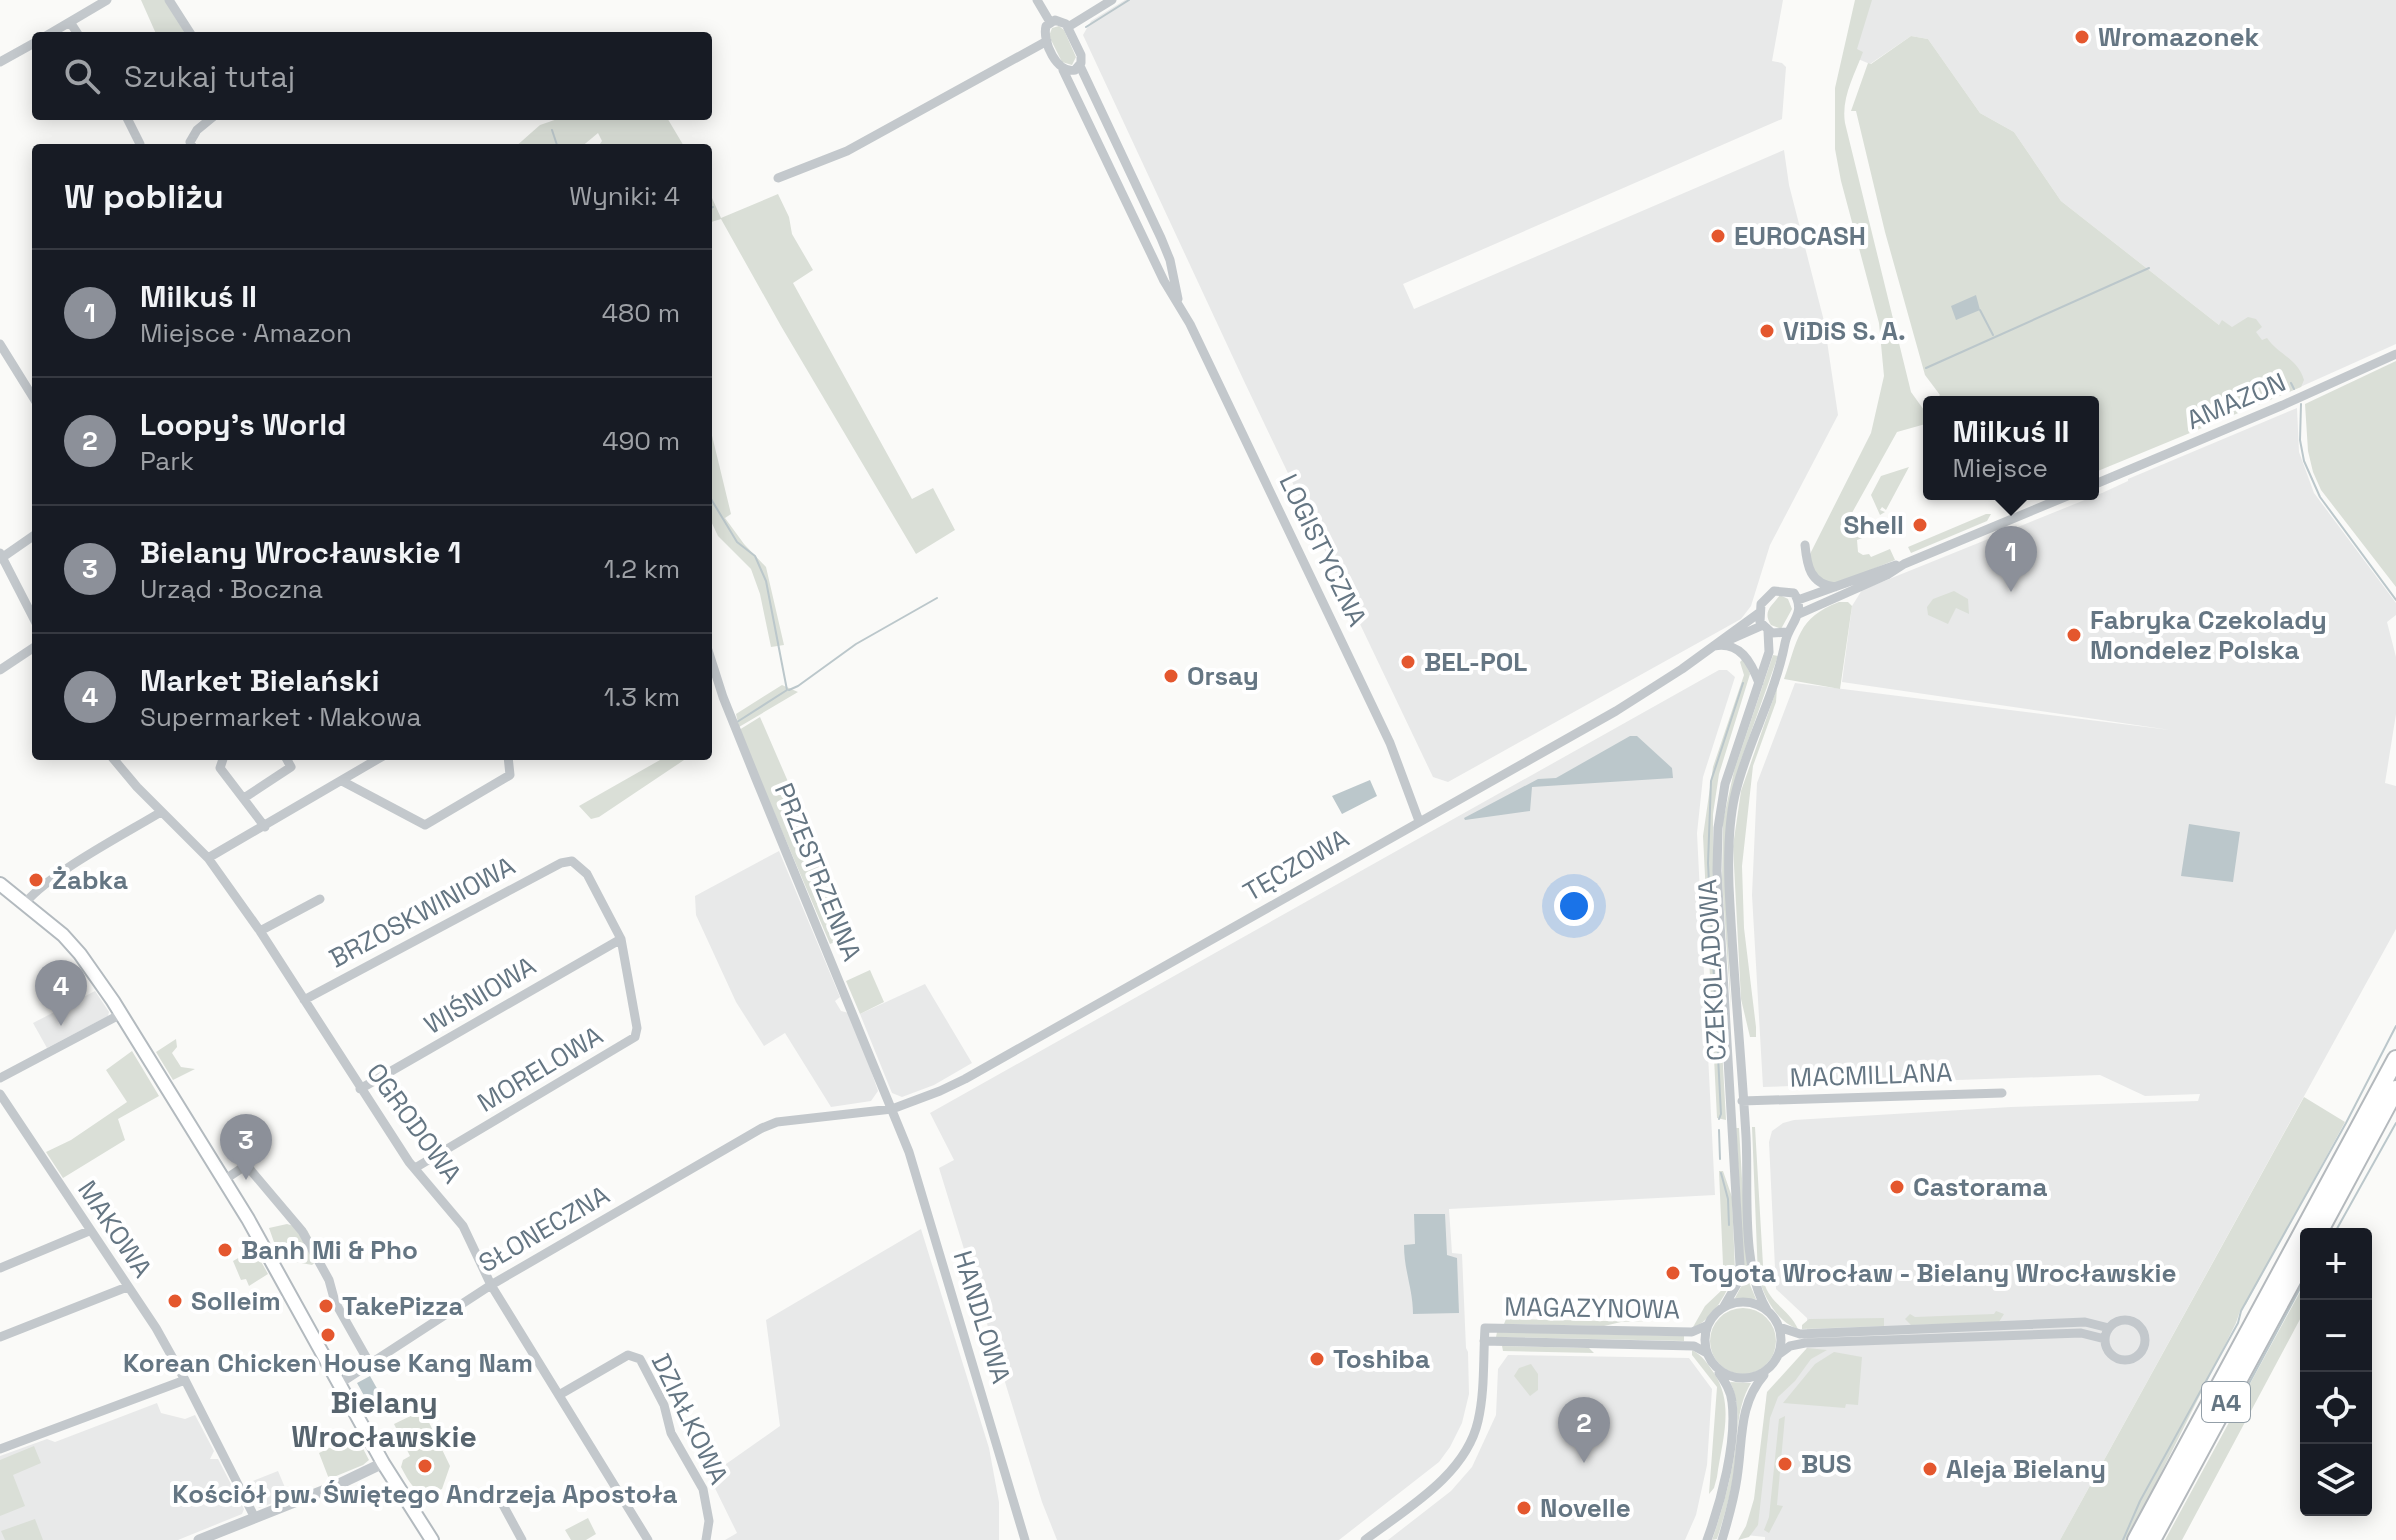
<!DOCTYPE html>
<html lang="pl">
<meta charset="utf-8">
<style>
body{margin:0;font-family:"Space Grotesk",sans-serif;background:#20242c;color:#f1f3f6}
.controls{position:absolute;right:24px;bottom:24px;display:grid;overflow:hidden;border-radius:8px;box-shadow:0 4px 20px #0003}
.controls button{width:72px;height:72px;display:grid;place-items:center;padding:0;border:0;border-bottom:2px solid #363941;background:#171b24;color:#f1f3f6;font:40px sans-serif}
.you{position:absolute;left:1574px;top:906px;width:28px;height:28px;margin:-20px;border:6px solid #fff;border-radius:50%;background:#1a73e8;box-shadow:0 0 0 12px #1a73e833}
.badge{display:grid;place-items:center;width:52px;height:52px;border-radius:50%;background:#8c9099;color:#fff;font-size:26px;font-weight:700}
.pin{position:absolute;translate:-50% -66px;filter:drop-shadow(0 2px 4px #0008)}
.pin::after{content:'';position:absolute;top:42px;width:28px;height:24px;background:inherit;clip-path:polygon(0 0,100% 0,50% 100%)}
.popup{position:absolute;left:1923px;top:396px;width:176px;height:104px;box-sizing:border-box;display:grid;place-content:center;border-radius:8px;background:#171b24;filter:drop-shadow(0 2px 6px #0005);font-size:26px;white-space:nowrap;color:#9ea1a6}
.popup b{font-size:30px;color:#f1f3f6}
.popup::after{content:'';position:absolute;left:50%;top:100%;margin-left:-16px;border:16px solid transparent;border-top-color:#171b24}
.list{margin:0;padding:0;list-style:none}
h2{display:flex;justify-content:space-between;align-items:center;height:104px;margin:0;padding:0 32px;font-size:34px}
h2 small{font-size:26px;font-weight:400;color:#9ea1a6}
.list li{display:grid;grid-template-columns:52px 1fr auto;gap:24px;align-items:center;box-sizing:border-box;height:128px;padding:0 32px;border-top:2px solid #363941}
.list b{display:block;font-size:30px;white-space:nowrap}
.list p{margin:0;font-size:26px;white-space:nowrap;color:#9ea1a6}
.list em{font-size:26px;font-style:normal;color:#9ea1a6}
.icon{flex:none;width:44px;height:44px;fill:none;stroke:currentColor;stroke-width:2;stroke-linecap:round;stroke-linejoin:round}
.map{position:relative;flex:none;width:2396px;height:1540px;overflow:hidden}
.search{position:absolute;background:#171b24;box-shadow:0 4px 20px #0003;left:32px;top:32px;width:680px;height:88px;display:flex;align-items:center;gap:20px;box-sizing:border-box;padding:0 28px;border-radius:8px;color:#9ea1a6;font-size:30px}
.panel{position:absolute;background:#171b24;box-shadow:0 4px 20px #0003;left:32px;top:144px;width:680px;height:616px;border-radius:8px}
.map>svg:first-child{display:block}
</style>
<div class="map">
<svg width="2396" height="1540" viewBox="0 0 2396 1540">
<rect width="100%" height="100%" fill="#fafaf8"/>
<path fill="#e8e9e9" d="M 1125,0 L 1783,0 L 1772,61 L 1782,63 L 1786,67 L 1782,119 L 1403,284 L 1414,309 L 1784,150 L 1789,185 L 1824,321 L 1838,415 L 1770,545 L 1751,606 L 1741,619 L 1448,782 L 1433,777 L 1244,381 L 1083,35 L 1091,21 Z
M 1858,0 L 2396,0 L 2396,344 L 2289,392 L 2219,325 L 2061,201 L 2014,132 L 1980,113 L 1928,39 L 1911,36 L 1870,64 L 1846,54 Z
M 2297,408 L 2299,452 L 2314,493 L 2396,603 L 2396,615 L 2387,622 L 2396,657 L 2396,714 L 2385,783 L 2396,786 L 2396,929 L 2060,1540 L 1765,1540 L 1765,1537 L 1746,1535 L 1756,1500 L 1767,1393 L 1780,1387 L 1806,1351 L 1807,1346 L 1807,1318 L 1776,1289 L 1769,1142 L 1772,1131 L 1783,1123 L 1794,1120 L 2011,1107 L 2198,1101 L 2200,1094 L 2145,1096 L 2100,1075 L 1763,1087 L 1752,895 L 1757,783 L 1795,683 L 2170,730 L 1842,682 L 1852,606 L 1862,590 L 2102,493 L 2128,481 L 2128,479 Z
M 1719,670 L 1727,670 L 1735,677 L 1703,777 L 1697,833 L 1715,1195 L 1449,1209 L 1452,1253 L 1462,1254 L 1466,1348 L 1468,1352 L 1469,1394 L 1462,1423 L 1450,1447 L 1439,1462 L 1339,1540 L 1057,1540 L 1042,1502 L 939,1168 L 954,1160 L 930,1113 Z
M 779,851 L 840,997 L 835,1001 L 841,1011 L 849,1013 L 862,1044 L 878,1091 L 871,1101 L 831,1107 L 785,1033 L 764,1046 L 736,1002 L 696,915 L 695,896 Z
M 925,984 L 972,1063 L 934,1085 L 902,1097 L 892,1093 L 860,1014 Z
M 95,991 L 109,1012 L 108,1016 L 47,1048 L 33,1023 Z
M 921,1229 L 989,1448 L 999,1502 L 999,1540 L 725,1540 L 737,1533 L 709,1476 L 780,1426 L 766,1320 Z
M 1508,1355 L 1689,1358 L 1712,1389 L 1707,1465 L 1696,1515 L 1685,1540 L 1388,1540 L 1451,1491 L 1472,1467 L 1496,1415 L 1498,1369 Z
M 157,1403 L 161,1413 L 185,1419 L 195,1415 L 214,1451 L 210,1459 L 218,1459 L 244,1509 L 242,1514 L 178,1540 L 0,1540 L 0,1456 L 47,1439 L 55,1442 Z
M 278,1471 L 289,1497 L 259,1508 L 245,1484 Z"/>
<path fill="#dadfd7" d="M 141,0 L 165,0 L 189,36 L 157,36 Z
M 1855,0 L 1872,0 L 1857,49 L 1863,52 C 1854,76 1841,98 1845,123 L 1911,392 L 1929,417 L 1929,423 L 1897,432 L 1848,520 L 1870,521 L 1870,535 L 1857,540 L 1858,552 L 1863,555 L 1869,554 L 1871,557 L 1890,549 L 1895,560 L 1836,584 L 1825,583 L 1812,569 L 1809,556 L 1871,433 L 1884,376 L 1879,323 L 1841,181 L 1835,149 L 1835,88 Z
M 1059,26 L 1064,30 L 1076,57 L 1072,65 L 1062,62 L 1049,36 L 1052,28 Z
M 1911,36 L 1928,39 L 1980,113 L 2014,132 L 2061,201 L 2219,325 L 2222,320 L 2232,327 L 2248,317 L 2256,319 L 2262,327 L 2256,332 L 2262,340 L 2267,338 C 2279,355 2298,359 2304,380 L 2301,387 L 2093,473 L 2093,402 L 1933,402 L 1940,395 L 1925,375 L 1885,232 L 1856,111 L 1851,111 L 1868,63 L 1871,64 Z
M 566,116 L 666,116 L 685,148 L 597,148 L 602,141 L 598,133 L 580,148 L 514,148 L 540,125 Z
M 708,189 L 721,218 L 778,194 L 789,217 L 792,234 L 813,270 L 793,283 L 912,499 L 933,488 L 955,530 L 916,554 L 781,326 L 721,219 L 708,223 Z
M 2396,361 L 2396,587 L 2321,490 L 2313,472 L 2308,451 L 2305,404 Z
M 708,419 L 731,514 L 725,518 L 744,544 L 766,567 L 784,645 L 771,647 L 760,594 L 751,569 L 718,536 L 708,515 Z
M 1909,467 L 1886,510 L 1882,507 L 1880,510 L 1885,512 L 1880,515 L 1871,495 L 1881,476 Z
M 1986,514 L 1991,514 L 1987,521 L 1911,553 L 1908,547 Z
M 1954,591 L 1968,599 L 1969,614 L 1956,608 L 1948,624 L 1928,615 L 1927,607 L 1933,599 Z
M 1780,595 L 1788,599 L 1792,609 L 1781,629 L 1771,625 C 1762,611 1772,606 1780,595 Z
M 1839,602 L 1848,602 L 1852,606 L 1840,689 L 1784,679 C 1798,640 1797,618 1839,602 Z
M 1773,655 L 1778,656 L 1740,763 L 1725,877 L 1731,1011 L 1722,880 L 1723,821 L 1734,771 Z
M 1744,658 L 1750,674 L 1719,774 L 1713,814 L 1713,886 L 1726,1120 L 1717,1118 L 1703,836 L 1713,767 L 1744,675 L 1740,662 Z
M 782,685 L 798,692 L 739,727 L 736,714 Z
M 1777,688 L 1776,702 L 1753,766 L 1742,866 L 1744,928 L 1756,1027 L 1756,1037 L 1750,1037 L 1741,999 L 1733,846 L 1741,791 Z
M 760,717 L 854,934 L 830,944 L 739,730 Z
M 667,756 L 690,756 L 599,817 L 591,819 L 579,806 Z
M 870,970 L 884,1002 L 860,1014 L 846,981 Z
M 176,1039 L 177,1047 L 172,1053 L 181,1067 L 195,1069 L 173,1080 L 156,1052 Z
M 132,1051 L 159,1096 L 118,1119 L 125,1140 L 63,1178 L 46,1152 L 71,1140 L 127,1102 L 106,1070 Z
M 2304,1097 L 2345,1122 L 2246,1304 L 2240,1311 L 2236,1323 L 2134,1527 L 2126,1540 L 2060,1540 Z
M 1752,1127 L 1755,1127 L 1764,1282 C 1769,1303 1790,1310 1798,1329 C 1777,1322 1764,1297 1758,1276 Z
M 1736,1128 L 1739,1128 L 1748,1280 L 1756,1299 L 1735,1298 L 1742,1285 L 1744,1268 Z
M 1719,1171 L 1723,1171 L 1732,1197 L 1735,1271 C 1730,1288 1711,1323 1693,1327 L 1705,1306 L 1724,1288 Z
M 287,1224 L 307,1230 L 321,1257 L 312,1265 L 280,1259 L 269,1228 Z
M 254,1249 L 268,1274 L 249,1286 L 246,1279 L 241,1280 L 233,1261 Z
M 2306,1281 L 2306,1308 L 2182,1540 L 2165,1540 Z
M1710 1341a33 33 0 1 1 66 0a33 33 0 1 1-66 0Z
M 1996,1311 L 2004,1314 L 1999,1322 L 1911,1325 L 1905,1319 L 1910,1314 L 1915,1317 L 1994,1314 Z
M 1884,1318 L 1884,1326 L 1802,1329 L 1802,1325 L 1809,1319 Z
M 1506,1319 L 1654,1322 L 1621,1322 L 1604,1326 L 1504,1324 Z
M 1497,1332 L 1684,1336 L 1684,1341 L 1496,1337 Z
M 1502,1346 L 1589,1348 L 1594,1353 L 1503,1351 Z
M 1807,1348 L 1827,1350 L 1811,1359 L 1795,1381 L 1778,1397 L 1770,1418 L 1758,1525 L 1749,1537 L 1738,1540 L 1746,1526 L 1754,1499 L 1767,1392 Z
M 1692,1350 C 1703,1356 1707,1363 1714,1373 C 1735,1405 1722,1440 1717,1477 L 1714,1488 L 1709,1494 L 1717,1387 L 1692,1355 Z
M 1834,1352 L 1862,1357 L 1858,1405 L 1846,1404 L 1845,1408 L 1783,1403 L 1815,1364 Z
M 1531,1364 L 1538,1374 L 1538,1390 L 1530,1396 L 1514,1376 L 1519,1368 Z
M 1730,1382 L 1751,1383 C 1735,1409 1738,1442 1734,1471 C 1731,1494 1724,1517 1717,1539 L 1712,1540 C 1725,1503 1750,1417 1730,1382 Z
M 423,1410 L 450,1466 L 442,1489 C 418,1500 412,1487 401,1467 L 403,1460 L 410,1456 L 394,1424 Z
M 1785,1416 L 1777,1505 L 1783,1506 L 1769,1533 L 1764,1530 L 1769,1517 L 1779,1419 Z
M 356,1435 L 369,1460 L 363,1465 L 329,1479 L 319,1453 Z
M 34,1446 L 41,1463 L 13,1475 L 25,1506 L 0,1516 L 0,1460 Z
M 588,1518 L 596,1534 L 586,1540 L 571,1540 L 565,1530 Z
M 35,1519 L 43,1540 L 5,1540 L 1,1531 Z"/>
<path fill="#bbc7cb" d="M 1976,295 L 1980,310 L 1956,320 L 1951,306 Z
M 1630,736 L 1637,736 L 1672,768 L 1673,778 L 1532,787 L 1530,811 L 1465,820 L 1464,818 L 1538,779 L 1556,778 Z
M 1370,780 L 1377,796 L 1342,814 L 1332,796 Z
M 2189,824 L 2240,832 L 2233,882 L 2181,876 Z
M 1414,1214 L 1445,1214 L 1447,1255 L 1457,1258 L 1459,1313 L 1413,1314 C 1413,1289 1404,1271 1404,1245 L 1415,1244 Z
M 370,1376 L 388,1408 L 372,1410 L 357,1383 Z"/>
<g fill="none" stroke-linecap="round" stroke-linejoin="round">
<path stroke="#bbc7cb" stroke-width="2" d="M 1086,27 L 1129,0
M 552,130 L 558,148
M 708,209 L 713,207
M 1980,310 L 1993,335
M 1926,368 L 2149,268
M 2291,383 L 2294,389
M 2301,404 L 2300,440 L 2304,461 L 2320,497 L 2396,600
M 708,494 L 737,542 L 755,556 L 766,581 L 787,690 L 737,722
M 789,690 L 798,686 L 856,644 L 937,598
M 1719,1119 L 1721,1114 L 1708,863 L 1711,781 L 1743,683
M 1719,1130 L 1720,1159
M 1721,1173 L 1728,1199 L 1729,1225
M 2334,1234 L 2396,1123
M 2232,1415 L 2306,1277
M 2123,1540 L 2140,1501 L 2238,1323 L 2241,1311 L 2346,1123 L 2396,1026"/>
<defs>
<path id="secondary" d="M 0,884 L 63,935 L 80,954 L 113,1001 L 248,1219 L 383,1463 L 432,1540"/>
<path id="motorway" d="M 2318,1234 L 2396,1089
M 2136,1540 L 2396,1059
M 2152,1540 L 2306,1255"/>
</defs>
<use href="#secondary" stroke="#b3babf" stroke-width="16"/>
<use href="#motorway" stroke="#b4b9bd" stroke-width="20"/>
<path stroke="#c3c8cc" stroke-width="9" d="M 169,0 L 192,36
M 1037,0 L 1050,22
M 1055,20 L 1066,24 L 1081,55 L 1081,63 L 1075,70 C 1057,74 1042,42 1046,26 Z
M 70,22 L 79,36
M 1068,27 L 1112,0
M 46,36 L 107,0
M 0,62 L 36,42
M 1080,66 L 1161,238 L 1170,260 L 1178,299
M 1063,70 L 1164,281 L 1190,324 L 1390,743 L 1419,821
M 126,116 L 140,144 L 139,148
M 193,148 L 190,142 L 197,130 L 214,116
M 778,178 L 847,151 L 1047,41
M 0,344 L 36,402
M 2093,485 L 2283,405 L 2396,354
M 1805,545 C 1807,566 1810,584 1835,587
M 0,553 L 36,623
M 0,559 L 36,534
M 1798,600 L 1896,565
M 1799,614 L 1887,575 L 1904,564 L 2072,494
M 1727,641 L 1761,626
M 1714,646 C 1740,641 1751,662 1759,683
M 708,650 L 723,697 L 756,779 L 909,1152 L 1025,1540
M 0,670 L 36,646
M 111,756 L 137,787 L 208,858 L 260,931 L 409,1162 L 463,1226 L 491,1285 L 648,1540
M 224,756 L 220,768 L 265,827
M 342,781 L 425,825 L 510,775 L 508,756
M 244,798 L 291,767 L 285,756
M 208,858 L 383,756
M 25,903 C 53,871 123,835 161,812
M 260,931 L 320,899
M 304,1000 L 561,863 L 572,861 L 587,874 L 621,939 L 637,1028 L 635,1037 L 415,1168
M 0,1078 L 121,1014
M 360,1089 L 621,939
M 0,1094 L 156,1328 L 185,1380 L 255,1518
M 1742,1101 L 2002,1093
M 224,1180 L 242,1168 L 248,1167 L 302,1231 L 329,1280 L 335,1302 L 370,1364
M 0,1268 L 89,1231
M1705 1340a38 38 0 1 1 76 0a38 38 0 1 1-76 0Z
M 1723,1308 L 1737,1284 L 1740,1265 L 1717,871 L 1718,828 L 1725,784 L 1769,652 L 1768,631
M 1767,1310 C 1740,1266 1749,1188 1746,1136 C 1741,1053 1733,970 1729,886 C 1728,856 1728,825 1735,795 C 1747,743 1775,696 1785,643 C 1789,623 1807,614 1794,593 L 1774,591 L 1761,604 L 1760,622 L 1772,633 L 1788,632
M2105 1340a20 20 0 1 1 40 0a20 20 0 1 1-40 0Z
M 1779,1327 L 1800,1334 L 2085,1322 L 2109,1328
M 0,1337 L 127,1287
M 1484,1341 L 1694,1346 L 1707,1353
M 1779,1354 L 1790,1346 L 1805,1343 L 2081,1333 L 2105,1339
M 339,1384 L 491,1285 L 762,1128 L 777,1122 L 892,1109 L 940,1091 L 965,1079 L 1616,711 L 1682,669 L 1759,613
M 559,1395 L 628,1355 L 640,1359 L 664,1405 L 671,1433 L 703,1489 L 709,1521 L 706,1540
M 0,1449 L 185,1380
M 496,1492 L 522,1540
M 1365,1540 C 1406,1509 1466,1475 1478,1421 C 1485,1391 1483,1359 1485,1328 L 1692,1332 L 1708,1325
M 1707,1540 C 1721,1502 1737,1442 1732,1402 C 1731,1391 1725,1382 1719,1373
M 1722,1540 C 1728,1520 1734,1499 1737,1478 C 1743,1441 1738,1405 1764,1375"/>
<path stroke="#c3c8cc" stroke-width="11" d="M 199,1540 L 335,1486 L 383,1463"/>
<use href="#secondary" stroke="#fff" stroke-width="12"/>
<use href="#motorway" stroke="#fff" stroke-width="16"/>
</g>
<g fill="#e4572e" stroke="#fff" stroke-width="3">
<circle cx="2082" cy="37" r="8"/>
<circle cx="1718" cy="236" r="8"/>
<circle cx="1767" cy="331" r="8"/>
<circle cx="1920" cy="525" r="8"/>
<circle cx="2074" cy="635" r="8"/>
<circle cx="1408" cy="662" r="8"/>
<circle cx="1171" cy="676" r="8"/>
<circle cx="36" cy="880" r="8"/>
<circle cx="1897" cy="1187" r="8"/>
<circle cx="225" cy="1250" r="8"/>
<circle cx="1673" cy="1273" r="8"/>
<circle cx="175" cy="1301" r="8"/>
<circle cx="326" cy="1306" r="8"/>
<circle cx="328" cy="1335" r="8"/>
<circle cx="1317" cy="1359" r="8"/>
<circle cx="1785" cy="1464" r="8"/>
<circle cx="425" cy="1466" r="8"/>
<circle cx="1930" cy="1469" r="8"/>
<circle cx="1524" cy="1508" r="8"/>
</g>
<g text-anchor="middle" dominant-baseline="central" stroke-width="8" stroke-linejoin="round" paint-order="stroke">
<rect fill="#fff" stroke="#939fa8" stroke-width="2" x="2202" y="1382" width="48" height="40" rx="6"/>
<g font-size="24" font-weight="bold" fill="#657683">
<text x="2226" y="1402">A4</text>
</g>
<g font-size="26" font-weight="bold" fill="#657683" stroke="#fff" text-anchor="start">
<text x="2098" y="37">Wromazonek</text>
<text x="1734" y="236">EUROCASH</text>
<text x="1783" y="331">ViDiS S. A.</text>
<text x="1904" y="525" text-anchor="end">Shell</text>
<text x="2090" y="620">Fabryka Czekolady<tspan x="2090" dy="30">Mondelez Polska</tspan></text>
<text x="1424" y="662">BEL-POL</text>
<text x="1187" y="676">Orsay</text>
<text x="52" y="880">Żabka</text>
<text x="1913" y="1187">Castorama</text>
<text x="241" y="1250">Banh Mi &amp; Pho</text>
<text x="1689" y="1273">Toyota Wrocław - Bielany Wrocławskie</text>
<text x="191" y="1301">Solleim</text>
<text x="342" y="1306">TakePizza</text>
<text x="1333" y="1359">Toshiba</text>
<text x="328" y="1363" text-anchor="middle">Korean Chicken House Kang Nam</text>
<text x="1801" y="1464">BUS</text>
<text x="1946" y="1469">Aleja Bielany</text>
<text x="425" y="1494" text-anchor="middle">Kościół pw. Świętego Andrzeja Apostoła</text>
<text x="1540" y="1508">Novelle</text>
</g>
<g font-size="26" fill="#657683" stroke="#fff">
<text transform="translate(2236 401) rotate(-23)">AMAZON</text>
<text transform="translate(1323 550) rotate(64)">LOGISTYCZNA</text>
<text transform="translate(1296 865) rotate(-30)">TĘCZOWA</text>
<text transform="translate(818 872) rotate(68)">PRZESTRZENNA</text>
<text transform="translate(422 912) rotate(-28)">BRZOSKWINIOWA</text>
<text transform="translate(1712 970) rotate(-93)">CZEKOLADOWA</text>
<text transform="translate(480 995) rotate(-31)">WIŚNIOWA</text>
<text transform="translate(540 1069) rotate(-31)">MORELOWA</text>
<text transform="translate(1871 1075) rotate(-2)">MACMILLANA</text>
<text transform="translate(414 1123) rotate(54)">OGRODOWA</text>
<text transform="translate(115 1229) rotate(56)">MAKOWA</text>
<text transform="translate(544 1229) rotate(-30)">SŁONECZNA</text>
<text transform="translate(1592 1308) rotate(1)">MAGAZYNOWA</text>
<text transform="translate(982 1317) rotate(73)">HANDLOWA</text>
<text transform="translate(690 1419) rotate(64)">DZIAŁKOWA</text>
</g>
<g font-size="30" font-weight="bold" fill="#57646e" stroke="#fff">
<text x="384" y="1402">Bielany<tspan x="384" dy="34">Wrocławskie</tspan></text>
</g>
</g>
</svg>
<div class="controls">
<button>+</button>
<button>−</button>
<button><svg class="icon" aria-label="locate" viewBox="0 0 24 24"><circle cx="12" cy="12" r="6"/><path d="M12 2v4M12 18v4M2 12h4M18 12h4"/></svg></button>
<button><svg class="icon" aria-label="layers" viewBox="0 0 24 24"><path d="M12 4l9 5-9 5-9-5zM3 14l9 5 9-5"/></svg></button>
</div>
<div class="you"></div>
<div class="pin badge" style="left:2011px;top:592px">1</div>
<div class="popup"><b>Milkuś II</b>Miejsce</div>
<div class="pin badge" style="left:1584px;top:1463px">2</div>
<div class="pin badge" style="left:246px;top:1180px">3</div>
<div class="pin badge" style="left:61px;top:1026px">4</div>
<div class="search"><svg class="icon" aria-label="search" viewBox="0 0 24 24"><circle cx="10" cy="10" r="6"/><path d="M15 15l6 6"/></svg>Szukaj tutaj</div>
<section class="panel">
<h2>W pobliżu<small>Wyniki: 4</small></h2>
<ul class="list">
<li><span class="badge">1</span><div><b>Milkuś II</b><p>Miejsce · Amazon</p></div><em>480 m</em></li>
<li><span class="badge">2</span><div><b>Loopy's World</b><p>Park</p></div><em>490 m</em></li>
<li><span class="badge">3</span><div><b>Bielany Wrocławskie 1</b><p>Urząd · Boczna</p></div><em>1.2 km</em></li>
<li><span class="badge">4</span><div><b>Market Bielański</b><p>Supermarket · Makowa</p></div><em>1.3 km</em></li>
</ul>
</section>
</div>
